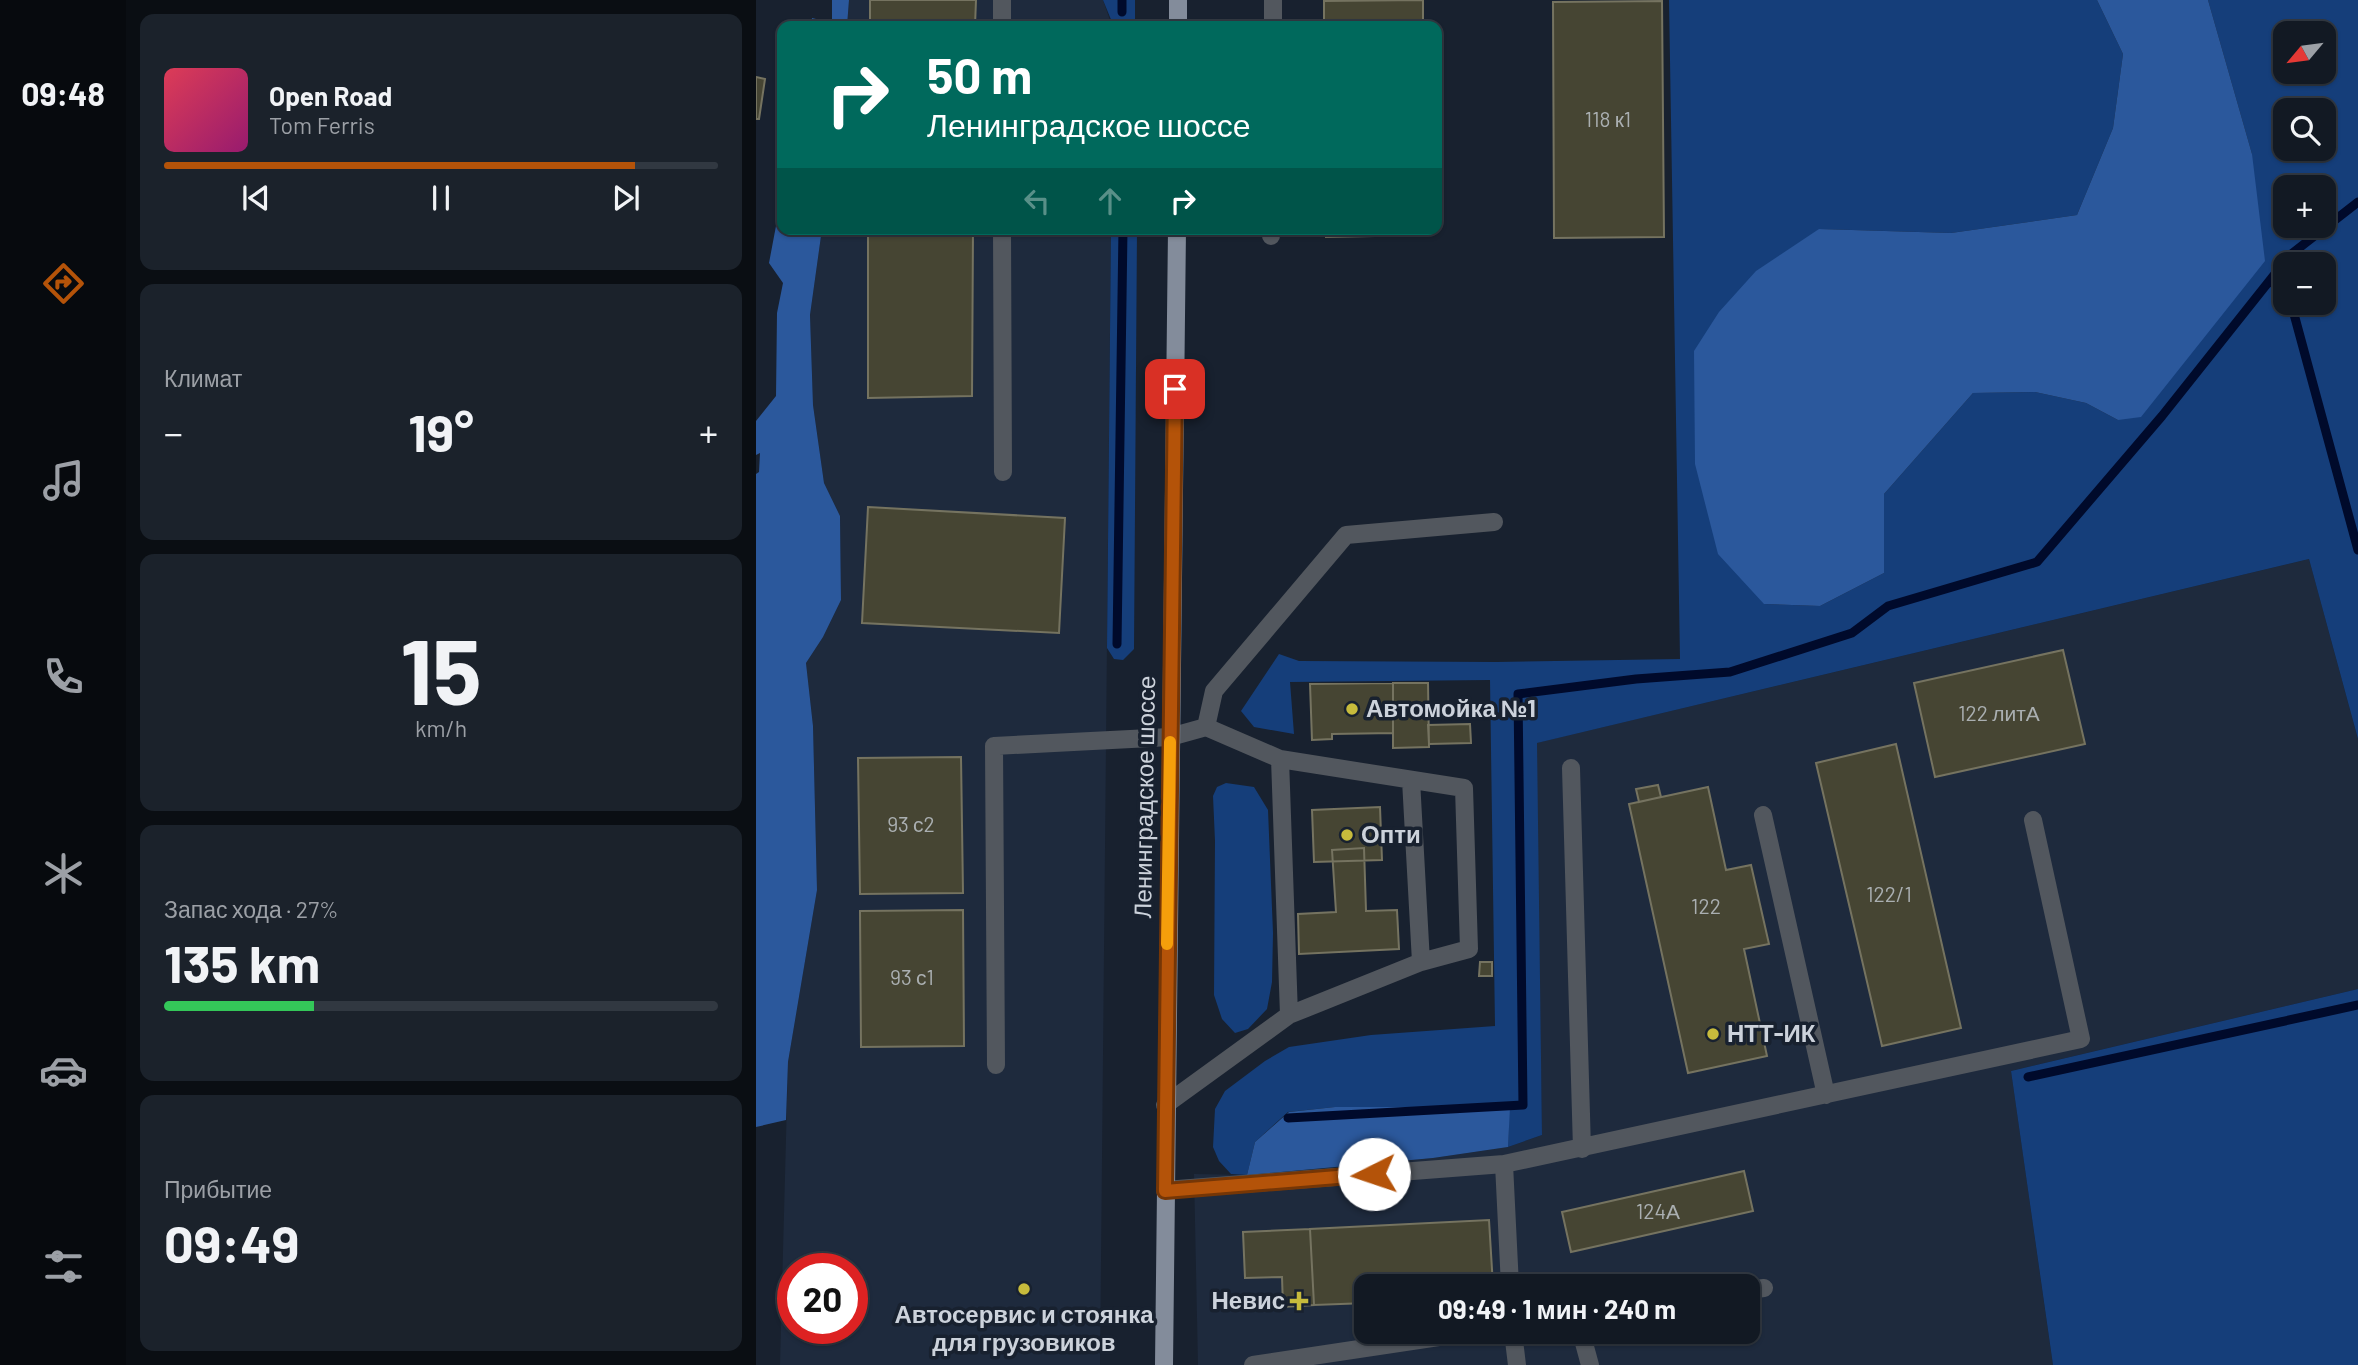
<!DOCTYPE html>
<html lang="ru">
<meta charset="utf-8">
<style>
body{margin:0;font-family:Barlow,sans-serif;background:#1b222b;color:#f1f3f6;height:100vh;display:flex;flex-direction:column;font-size:26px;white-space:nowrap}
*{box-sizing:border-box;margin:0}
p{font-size:23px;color:#9ca0a6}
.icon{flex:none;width:38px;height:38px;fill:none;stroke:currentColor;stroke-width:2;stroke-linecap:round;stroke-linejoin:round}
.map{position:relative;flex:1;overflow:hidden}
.details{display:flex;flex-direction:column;gap:14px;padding:14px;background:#0a0e13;width:630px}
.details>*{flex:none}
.hud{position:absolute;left:21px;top:21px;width:665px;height:214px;border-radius:14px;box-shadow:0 2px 5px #0004,0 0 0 2px #313841;background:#00695c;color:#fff;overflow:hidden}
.needle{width:46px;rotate:241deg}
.controls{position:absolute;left:1517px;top:21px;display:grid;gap:14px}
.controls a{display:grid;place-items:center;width:63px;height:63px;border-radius:14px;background:#121923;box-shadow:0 2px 5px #0004,0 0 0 2px #313841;font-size:35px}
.speed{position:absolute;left:21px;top:1253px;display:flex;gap:14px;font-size:35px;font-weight:700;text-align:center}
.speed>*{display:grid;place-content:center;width:91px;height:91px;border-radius:50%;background:#121923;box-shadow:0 2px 5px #0004,0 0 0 2px #313841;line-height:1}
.speed .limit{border:10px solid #d22;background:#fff;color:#111}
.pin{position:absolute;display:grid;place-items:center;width:60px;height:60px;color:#fff;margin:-30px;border-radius:14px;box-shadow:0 4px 10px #0006}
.me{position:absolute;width:77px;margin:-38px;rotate:266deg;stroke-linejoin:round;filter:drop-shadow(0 0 5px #0008)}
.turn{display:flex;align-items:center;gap:24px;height:147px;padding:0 35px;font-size:32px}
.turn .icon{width:91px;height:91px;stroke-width:2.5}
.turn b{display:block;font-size:49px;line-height:60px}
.lanes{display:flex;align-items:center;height:66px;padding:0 35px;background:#0003;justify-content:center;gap:35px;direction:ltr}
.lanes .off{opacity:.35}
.big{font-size:52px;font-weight:700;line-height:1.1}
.details .card{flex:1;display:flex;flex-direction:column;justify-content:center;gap:10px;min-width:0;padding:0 24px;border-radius:14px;background:#1b222b}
.details .dial{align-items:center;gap:0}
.dial b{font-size:91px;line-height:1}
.song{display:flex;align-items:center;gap:21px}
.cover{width:84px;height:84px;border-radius:10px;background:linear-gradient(135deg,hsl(350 70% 55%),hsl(320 70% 35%))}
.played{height:7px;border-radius:4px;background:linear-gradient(90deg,#b45309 85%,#313841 85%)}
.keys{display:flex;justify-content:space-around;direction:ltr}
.heat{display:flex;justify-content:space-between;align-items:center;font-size:38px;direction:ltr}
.charge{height:10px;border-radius:5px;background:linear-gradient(90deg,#34c759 27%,#313841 0)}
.trip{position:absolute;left:598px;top:1274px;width:406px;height:70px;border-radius:14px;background:#121923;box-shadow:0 2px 5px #0004,0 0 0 2px #313841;font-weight:700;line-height:70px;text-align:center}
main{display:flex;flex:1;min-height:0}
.menu{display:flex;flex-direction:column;width:126px;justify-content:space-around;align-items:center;background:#070a0e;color:#9ca0a6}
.menu .icon{width:49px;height:49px}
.menu .active{color:#b45309}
.menu b{font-size:32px;color:#f1f3f6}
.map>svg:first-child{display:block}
.built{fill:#1e2a3d;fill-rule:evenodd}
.green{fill:#153e7a;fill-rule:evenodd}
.forest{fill:#2b589c}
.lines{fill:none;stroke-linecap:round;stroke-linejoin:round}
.stream{stroke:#000a2b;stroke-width:9}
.building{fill:#464533;stroke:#757360;stroke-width:2}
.minor{stroke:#52575e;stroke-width:18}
.major{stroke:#838c9b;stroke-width:18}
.route-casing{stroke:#753606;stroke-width:18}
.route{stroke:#b45309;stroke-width:12}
.slow{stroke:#f59e0b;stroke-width:12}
.poi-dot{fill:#c7bb3c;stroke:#18212f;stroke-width:2.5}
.labels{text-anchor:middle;stroke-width:7;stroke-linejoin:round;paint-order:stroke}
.number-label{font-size:21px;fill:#aaafb1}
.poi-label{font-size:24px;font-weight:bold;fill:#ccd2db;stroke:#18212f;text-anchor:start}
.street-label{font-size:24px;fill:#ccd2db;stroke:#18212f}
</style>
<main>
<nav class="menu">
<b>09:48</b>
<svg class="icon active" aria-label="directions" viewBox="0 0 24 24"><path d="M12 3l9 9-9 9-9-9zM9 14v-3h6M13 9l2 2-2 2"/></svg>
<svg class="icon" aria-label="music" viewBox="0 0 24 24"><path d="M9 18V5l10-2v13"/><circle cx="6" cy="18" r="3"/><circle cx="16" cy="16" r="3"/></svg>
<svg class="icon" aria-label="phone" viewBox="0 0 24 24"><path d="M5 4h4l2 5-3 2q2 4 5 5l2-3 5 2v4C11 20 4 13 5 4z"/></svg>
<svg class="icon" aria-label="climate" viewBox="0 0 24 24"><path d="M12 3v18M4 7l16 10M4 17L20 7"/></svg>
<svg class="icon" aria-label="car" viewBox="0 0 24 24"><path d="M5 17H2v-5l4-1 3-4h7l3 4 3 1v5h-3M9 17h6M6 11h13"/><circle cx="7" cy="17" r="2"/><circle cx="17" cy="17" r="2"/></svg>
<svg class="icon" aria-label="filters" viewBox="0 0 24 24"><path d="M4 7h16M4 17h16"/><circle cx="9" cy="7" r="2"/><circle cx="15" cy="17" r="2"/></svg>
</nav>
<section class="details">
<div class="card">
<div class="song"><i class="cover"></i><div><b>Open Road</b><p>Tom Ferris</p></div></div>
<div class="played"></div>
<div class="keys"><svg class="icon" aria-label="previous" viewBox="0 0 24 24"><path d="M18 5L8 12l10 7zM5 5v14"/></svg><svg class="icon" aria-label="pause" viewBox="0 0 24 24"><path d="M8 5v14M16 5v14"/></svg><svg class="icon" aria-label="next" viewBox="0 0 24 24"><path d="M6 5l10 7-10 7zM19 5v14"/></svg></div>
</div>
<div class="card"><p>Климат</p>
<div class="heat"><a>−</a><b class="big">19°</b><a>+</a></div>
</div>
<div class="card dial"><b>15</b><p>km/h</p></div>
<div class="card"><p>Запас хода · 27%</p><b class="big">135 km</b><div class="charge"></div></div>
<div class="card"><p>Прибытие</p><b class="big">09:49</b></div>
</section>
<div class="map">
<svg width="1602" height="1365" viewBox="0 0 1602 1365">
<rect width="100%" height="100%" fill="#18212f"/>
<!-- built -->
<path class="built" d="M93 0H347L356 26H91Z
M66 229H355L344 1365H24L32 1062 61 890 57 726 50 663 67 637 85 600 84 516 68 483 57 405 54 315ZM37 1269H96V1328H37Z
M1553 559 1602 739V989L1255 1071 1297 1365H442L438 1174 491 1175 677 1158 752 1147 786 1135 780 743ZM611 1286H992V1332H611Z"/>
<!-- green -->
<path class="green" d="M347 0H379V24L377 26H364L356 22Z
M913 0H1341L1367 54 1357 128 1321 215 1195 233 1063 229 1008 604 1064 606 1128 573V494L1217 393 1279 392 1330 403 1362 420 1496 154 1452 0H1602V739L1553 559 781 743 786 1135 752 1147 753 1107H579L532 1112 499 1142 491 1175 475 1174 463 1161 457 1147 459 1109 469 1091 509 1061 533 1047 615 1035 739 1026 734 680 534 682 538 734 498 727 485 711 523 654 543 661 740 662 924 659ZM1530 33H1568V72H1530ZM1530 110H1568V149H1530ZM1530 187H1568V226H1530ZM1530 264H1568V303H1530Z
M355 229H381L378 649 367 660 358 659 351 648Z
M470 783 498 787 512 810 517 933 516 982 511 1009 492 1029 479 1033 466 1019 458 995 459 841 457 796 461 787Z
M1602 989V1365H1297L1255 1071Z"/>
<!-- forest -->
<path class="forest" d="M76 0H93L91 26H55L56 18 76 23Z
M1341 0H1452L1496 154 1509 261 1385 417 1362 420 1330 403 1279 392 1217 393 1128 494V573L1064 606 1008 604 962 554 939 464 938 351 963 312 1000 271 1063 229 1195 233 1321 215 1357 128 1367 54Z
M26 194V229H66L54 315 57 405 68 483 84 516 85 600 67 637 50 663 57 726 61 890 32 1062 30 1120 0 1127V474L3 472 4 453 0 455V421L20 396 21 313 27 283 13 263Z
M579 1107H754L752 1147 677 1158 491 1175 499 1142 533 1112Z"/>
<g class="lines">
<!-- stream -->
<path class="stream" d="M366 12V0
M1514 280 1530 297
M1535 303 1602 550
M361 644 367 229
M1272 1077 1602 1005
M532 1118 767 1105 762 694 880 679 974 672 1096 633 1132 606 1281 562 1406 416 1534 255 1602 202"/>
</g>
<!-- building -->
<path class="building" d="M114 0H220L219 26H114Z
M667 0V26H568V1Z
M906 1 908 237 798 238 797 2Z
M0 77 9 79 3 119H0Z
M112 229H217L216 396 112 398Z
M570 229H668V235L570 237Z
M112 507 309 518 303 633 106 623Z
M1307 650 1329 744 1179 777 1158 683Z
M637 683H672L673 747 637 748Z
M637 683V733L576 734V739L556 740 554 684Z
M714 724 715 743 673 744 672 725Z
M1140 744 1205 1028 1126 1046 1060 763Z
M205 757 207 893 104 894 102 758Z
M902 785 905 797 883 802 880 789Z
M952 787 970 870 995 865 1013 944 988 949 1011 1056 932 1073 873 804Z
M624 807 626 860 558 862 556 810Z
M608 848 610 911 641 910 643 949 543 954 542 914 580 912 576 850Z
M207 910 208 1046 105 1047 104 911Z
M724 962H736V976H723Z
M988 1171 997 1211 815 1252 806 1212Z
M733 1220 737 1286H611V1303L558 1305 554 1229Z
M554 1229 558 1305 527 1307 526 1277 489 1278 487 1232Z"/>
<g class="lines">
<!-- minor -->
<path class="minor" d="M246 26V0
M517 26V0
M246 229 247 472
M515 236V229
M450 727 458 691 590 535 738 522
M524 759 533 1015
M815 768 826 1149
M655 780 665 962
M1007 815 1070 1095
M240 1065 238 746 414 737 450 727 524 759 708 788 713 949 665 962 533 1015 409 1105
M748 1164 754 1286
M409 1190 748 1164 1325 1039 1277 820
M992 1290 1008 1288
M757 1332 761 1365
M825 1332 834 1365
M497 1365 716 1332"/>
<!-- major -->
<path class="major" d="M422 0V26
M408 1365 421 229"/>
</g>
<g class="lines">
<defs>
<path id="route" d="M419 389 409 1191 618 1174"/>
</defs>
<!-- route casing -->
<use href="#route" class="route-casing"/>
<!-- route -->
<use href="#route" class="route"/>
<!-- slow -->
<path class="slow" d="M411 944 414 742"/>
</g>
<!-- markers -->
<g class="poi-dot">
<circle cx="596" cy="709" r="7"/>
<circle cx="591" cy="835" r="7"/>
<circle cx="957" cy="1034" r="7"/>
<circle cx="268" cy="1289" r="7"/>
<path d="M539.5 1290.5h7v7h7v7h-7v7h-7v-7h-7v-7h7z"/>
</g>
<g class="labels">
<!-- number labels -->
<g class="number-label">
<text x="852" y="127">118 к1</text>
<text x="1243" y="721">122 литА</text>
<text x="155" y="832">93 с2</text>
<text x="1133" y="902">122/1</text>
<text x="950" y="914">122</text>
<text x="156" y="985">93 с1</text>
<text x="902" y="1219">124А</text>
</g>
<!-- poi labels -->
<g class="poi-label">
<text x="610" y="717">Автомойка №1</text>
<text x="605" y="843">Опти</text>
<text x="971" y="1042">НТТ-ИК</text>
<text x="529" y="1309" text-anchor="end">Невис</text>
<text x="268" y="1323" text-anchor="middle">Автосервис и стоянка<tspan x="268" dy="28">для грузовиков</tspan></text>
</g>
<!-- street labels -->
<g class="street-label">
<text transform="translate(389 797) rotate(-89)" y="8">Ленинградское шоссе</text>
</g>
</g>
</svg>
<div class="controls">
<a><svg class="needle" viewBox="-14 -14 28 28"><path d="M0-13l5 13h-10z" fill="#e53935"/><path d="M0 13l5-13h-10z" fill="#9ca0a6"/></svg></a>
<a><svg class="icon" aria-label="search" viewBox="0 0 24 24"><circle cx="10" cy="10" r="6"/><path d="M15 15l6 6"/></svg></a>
<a>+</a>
<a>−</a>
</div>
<div class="speed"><div class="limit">20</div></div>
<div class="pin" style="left:419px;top:389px;background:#d93025"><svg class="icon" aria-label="arrive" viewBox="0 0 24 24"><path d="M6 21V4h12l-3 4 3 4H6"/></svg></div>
<svg class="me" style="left:618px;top:1174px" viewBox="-20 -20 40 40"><circle r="19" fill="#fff"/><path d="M0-13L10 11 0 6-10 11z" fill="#b45309"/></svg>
<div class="trip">09:49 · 1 мин · 240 m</div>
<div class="hud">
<div class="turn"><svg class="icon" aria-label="right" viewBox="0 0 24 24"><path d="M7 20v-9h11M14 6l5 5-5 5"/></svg><div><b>50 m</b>Ленинградское шоссе</div></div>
<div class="lanes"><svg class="icon off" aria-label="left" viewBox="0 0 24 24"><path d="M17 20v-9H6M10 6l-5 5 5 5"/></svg><svg class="icon off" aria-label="ahead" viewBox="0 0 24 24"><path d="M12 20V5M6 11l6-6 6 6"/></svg><svg class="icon" aria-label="right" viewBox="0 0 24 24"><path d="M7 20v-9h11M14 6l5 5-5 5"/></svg></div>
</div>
</div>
</main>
